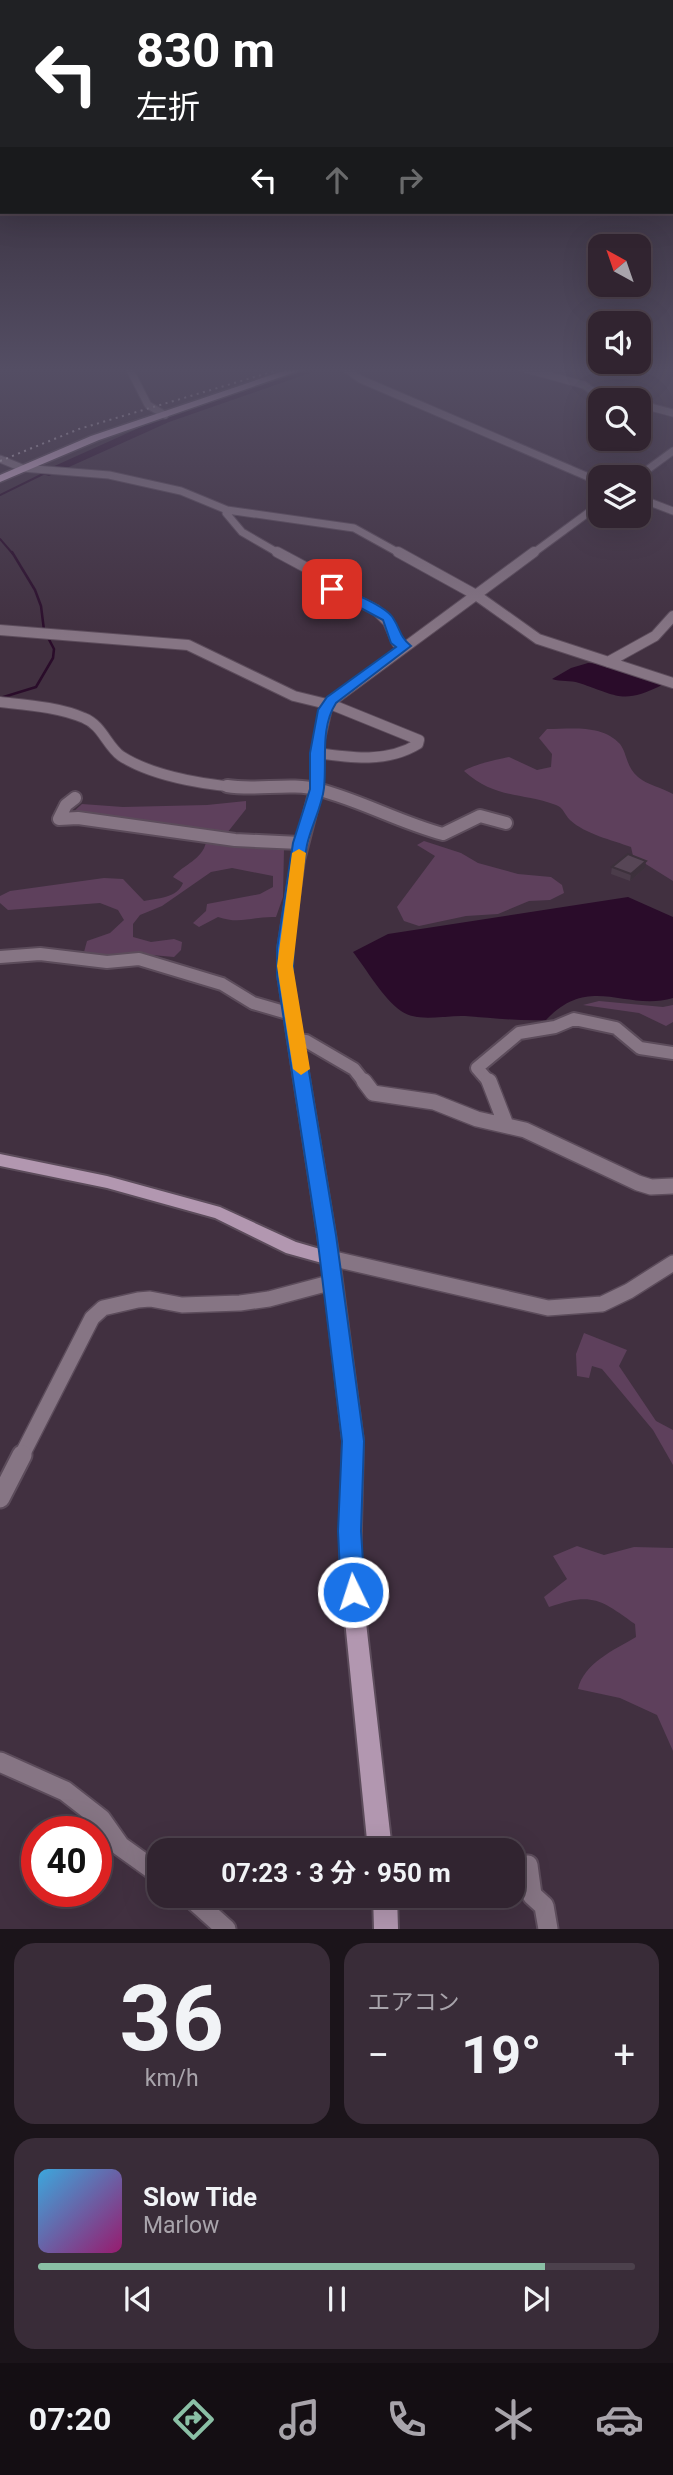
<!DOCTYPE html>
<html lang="ja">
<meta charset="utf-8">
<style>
body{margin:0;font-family:Roboto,"Noto Sans JP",sans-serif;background:#392c38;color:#f1f3f6;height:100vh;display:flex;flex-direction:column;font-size:26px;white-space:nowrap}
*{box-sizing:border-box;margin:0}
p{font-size:23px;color:#a8a4ab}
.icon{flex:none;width:38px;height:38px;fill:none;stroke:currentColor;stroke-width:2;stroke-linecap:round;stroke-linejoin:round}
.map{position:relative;height:1929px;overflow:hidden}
.drawer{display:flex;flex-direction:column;gap:14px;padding:14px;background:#1b141a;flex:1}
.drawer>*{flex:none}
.banner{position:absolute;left:0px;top:0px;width:674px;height:214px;box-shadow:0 7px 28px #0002,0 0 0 2px #4c414c;background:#202124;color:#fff;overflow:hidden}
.needle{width:46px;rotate:320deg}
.controls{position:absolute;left:588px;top:234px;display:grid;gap:14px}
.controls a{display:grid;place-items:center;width:63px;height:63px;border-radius:14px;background:#312430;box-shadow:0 7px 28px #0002,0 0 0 2px #4c414c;font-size:35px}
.speed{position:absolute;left:21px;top:1816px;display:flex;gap:14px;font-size:35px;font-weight:700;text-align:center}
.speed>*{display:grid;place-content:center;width:91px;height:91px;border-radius:50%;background:#312430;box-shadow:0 7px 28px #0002,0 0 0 2px #4c414c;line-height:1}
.speed .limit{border:10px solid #d22;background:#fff;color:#111}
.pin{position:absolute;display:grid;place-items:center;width:60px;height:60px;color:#fff;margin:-30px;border-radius:14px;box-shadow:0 4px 10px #0006}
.me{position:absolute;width:77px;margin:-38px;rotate:356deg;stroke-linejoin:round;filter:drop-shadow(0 0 5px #0008)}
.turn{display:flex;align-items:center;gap:24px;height:147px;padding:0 21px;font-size:32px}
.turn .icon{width:91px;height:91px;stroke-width:2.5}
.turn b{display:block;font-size:49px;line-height:60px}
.lanes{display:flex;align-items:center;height:66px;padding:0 21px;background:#0003;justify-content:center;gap:35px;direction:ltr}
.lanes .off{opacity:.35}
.big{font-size:52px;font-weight:700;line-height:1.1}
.drawer .widget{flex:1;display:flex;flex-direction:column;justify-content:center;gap:10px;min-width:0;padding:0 24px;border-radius:21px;background:#392c38}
.drawer .dial{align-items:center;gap:0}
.dial b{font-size:91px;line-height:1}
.song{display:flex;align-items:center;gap:21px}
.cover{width:84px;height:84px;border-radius:10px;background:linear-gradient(135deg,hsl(200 70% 55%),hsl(320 70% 35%))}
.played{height:7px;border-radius:4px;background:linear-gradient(90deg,#8abfa5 85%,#4c414c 85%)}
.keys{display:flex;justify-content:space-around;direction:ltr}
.heat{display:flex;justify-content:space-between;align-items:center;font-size:38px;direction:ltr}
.drawer .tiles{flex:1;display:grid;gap:14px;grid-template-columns:1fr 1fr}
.widget:last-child{grid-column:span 2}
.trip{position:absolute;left:147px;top:1838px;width:378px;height:70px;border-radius:21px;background:#312430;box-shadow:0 7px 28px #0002,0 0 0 2px #4c414c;font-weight:700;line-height:70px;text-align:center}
.tabs{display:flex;height:112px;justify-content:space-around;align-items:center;background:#140e13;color:#a8a4ab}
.tabs .icon{width:49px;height:49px}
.tabs .selected{color:#8abfa5}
.tabs b{font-size:32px;color:#f1f3f6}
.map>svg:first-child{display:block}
.green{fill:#5e405c}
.water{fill:#2a0c2a}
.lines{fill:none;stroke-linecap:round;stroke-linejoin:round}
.stream-far1{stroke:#2a0c2a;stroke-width:2}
.stream{stroke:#2a0c2a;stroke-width:2.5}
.river{fill:#2a0c2a;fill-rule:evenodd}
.street-far4-casing{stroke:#5c4c5b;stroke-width:9}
.street-far3-casing{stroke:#5c4c5b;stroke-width:12}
.street-far2-casing{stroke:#5c4c5b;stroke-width:16}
.street-far1-casing{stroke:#5c4c5b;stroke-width:18}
.street-casing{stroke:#5c4c5b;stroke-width:23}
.secondary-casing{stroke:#5c4c5b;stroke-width:4}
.primary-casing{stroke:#5c4c5b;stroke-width:3}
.street-far4{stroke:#867584;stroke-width:7}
.street-far3{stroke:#867584;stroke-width:10}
.street-far2{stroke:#867584;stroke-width:12}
.street-far1{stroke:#867584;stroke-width:15}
.street{stroke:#867584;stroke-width:19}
.secondary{fill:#b297b0;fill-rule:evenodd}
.primary{fill:#d4b2d2;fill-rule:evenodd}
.rail{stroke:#c3b7c2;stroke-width:2;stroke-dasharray:2 4.5;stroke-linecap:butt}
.wall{fill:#4b3c4a}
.shaded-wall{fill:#3d313c}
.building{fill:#574656;stroke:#3d313c;stroke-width:2}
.route{fill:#1a73e8;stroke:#114b97;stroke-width:2}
.slow{fill:#f59e0b}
</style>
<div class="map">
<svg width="673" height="1929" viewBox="0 0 673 1929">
<rect width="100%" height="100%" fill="#413040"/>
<!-- green -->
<path class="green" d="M547 729C571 729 602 724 620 744 627 753 626 767 638 777 647 785 663 788 673 794V881L633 856 631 847C612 840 585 834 570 820 564 814 564 808 556 805 520 792 495 799 464 771 472 765 498 759 509 757L537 770 551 767 552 754 539 738Z
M246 801V809L227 833 72 813 82 804 123 807 207 805Z
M424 841 461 853 478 863 518 874 551 877 562 885 564 893 550 900 529 901 498 914 466 916 419 926 404 921 397 907 435 856 417 845Z
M206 842 275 845 284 849 283 897 276 917C253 916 241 925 218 917L199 927 193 923 206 911 207 904 260 894 273 887V876L232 868 211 872 162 906 140 915 133 924V937L151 942 174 939 182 942 181 950 174 957 129 953 94 955 84 952 87 941 110 933 124 920 118 910 100 903 8 910 0 903V896L10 891 104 878 123 879 144 901C159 898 177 898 183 883L173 877C183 865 203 859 206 842Z
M599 1001 663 1007 673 1005V1022L666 1026 639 1013 583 1005Z
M584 1333 627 1350 619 1366 656 1421 673 1430V1465L653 1430 602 1369 592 1366 589 1378 577 1376 576 1354Z
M577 1546 604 1555 634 1547 673 1548V1751L657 1715 620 1698 578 1689C584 1663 614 1650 636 1637L635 1624C600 1599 592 1592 549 1607L544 1597 567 1579 553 1556Z"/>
<!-- water -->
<path class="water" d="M588 663 605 664 664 684C622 705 619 696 579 683 570 680 561 682 552 679L571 668Z
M628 897 673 917V998C626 1012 590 973 546 1020 518 1021 492 1018 465 1016 445 1015 418 1023 401 1011 382 997 367 970 353 952L388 934Z"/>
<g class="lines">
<!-- stream-far1 -->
<path class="stream-far1" d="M0 495 45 473
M0 539 13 554"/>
<!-- stream -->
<path class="stream" d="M0 698 36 687 53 658 54 649 44 630 41 606 35 590 12 552"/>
<!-- river -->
<path class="river" d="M307 368H324L169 422 49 476 39 473 161 418Z"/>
<defs>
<path id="street-far4" d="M129 368 148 405 165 415
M345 368 360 379 600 482
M522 368 584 385 598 395 624 401
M639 404 673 413
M0 459 22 468 109 475 181 491 227 510 354 528 401 554
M636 478 673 451
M639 498 673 511
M227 510 226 513 242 532 280 554
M532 554 600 504"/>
<path id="street-far3" d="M277 552 305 567 335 590 376 610 388 622 397 643 405 646
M398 552 476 595 538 639 673 683
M0 630 188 645 294 696 335 706 419 740 418 744C387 763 352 758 317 753
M608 662 655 636 673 616
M0 702C27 705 59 707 84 718 102 725 107 746 121 756 155 778 216 787 256 788
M317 788V753L328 704 534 552"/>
<path id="street-far2" d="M227 786C257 791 291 782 320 790 362 801 401 823 443 834L480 816 506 823
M75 798 66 805 59 819 78 818 235 840 300 843
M298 860 317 786
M0 957 40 954 107 962 139 959 222 984 253 1003 291 1014
M297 1040 306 1041 354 1069 365 1083
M490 1083 477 1068 519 1033 555 1027 574 1019 616 1028 640 1048 673 1053"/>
<path id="street-far1" d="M364 1081 373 1093 434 1102 477 1119 525 1130 638 1183 651 1187 673 1186
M489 1081 506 1125
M330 1258 548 1308 602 1304 629 1291 673 1263
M21 1457 92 1318 103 1308 138 1300 150 1299 182 1305 240 1303 269 1299 333 1282"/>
<path id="street" d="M0 1498 22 1455
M0 1762 65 1791 101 1819 120 1846 159 1874
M528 1865 532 1895 544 1906 548 1929
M188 1895 226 1929"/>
<path id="secondary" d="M298 856 304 860 292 949V975L339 1258 363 1441 360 1570 392 1850H368L340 1570 343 1441 322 1263 286 1253 215 1218 107 1188 0 1166V1154L107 1176 220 1207 296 1242 320 1249 278 975V949L292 860Z
M373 1895H397L398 1929H374Z"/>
<path id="primary" d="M292 368H307L99 440 0 482V475L91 436Z"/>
</defs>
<!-- street-far4 casing -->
<use href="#street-far4" class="street-far4-casing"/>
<!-- street-far3 casing -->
<use href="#street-far3" class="street-far3-casing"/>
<!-- street-far2 casing -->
<use href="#street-far2" class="street-far2-casing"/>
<!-- street-far1 casing -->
<use href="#street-far1" class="street-far1-casing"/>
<!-- street casing -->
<use href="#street" class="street-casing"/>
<!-- secondary casing -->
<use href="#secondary" class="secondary-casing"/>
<!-- primary casing -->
<use href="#primary" class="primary-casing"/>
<!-- street-far4 -->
<use href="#street-far4" class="street-far4"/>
<!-- street-far3 -->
<use href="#street-far3" class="street-far3"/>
<!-- street-far2 -->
<use href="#street-far2" class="street-far2"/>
<!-- street-far1 -->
<use href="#street-far1" class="street-far1"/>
<!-- street -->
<use href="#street" class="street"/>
<!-- secondary -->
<use href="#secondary" class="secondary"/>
<!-- primary -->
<use href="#primary" class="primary"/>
<!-- rail -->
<path class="rail" d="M0 461 79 429 285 368"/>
</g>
<!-- wall -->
<path class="wall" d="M612 867 645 868 630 881 611 874Z"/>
<!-- shaded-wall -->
<path class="shaded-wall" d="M646 861 645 868 630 881 631 874Z"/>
<!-- building -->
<path class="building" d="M628 854 646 861 631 874 612 867Z"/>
<!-- sky -->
<linearGradient id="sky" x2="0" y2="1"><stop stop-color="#241a23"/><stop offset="0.58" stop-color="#544e64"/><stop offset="1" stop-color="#544e64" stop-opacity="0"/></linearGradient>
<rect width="673" height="638" fill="url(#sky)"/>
<!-- route -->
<path class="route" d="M332 585C347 590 386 606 393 618 401 630 399 636 411 646L336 703C320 728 327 760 324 788 322 807 311 826 307 845 299 888 293 932 293 975L336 1235 364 1441 361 1531 365 1592 361 1600 353 1604 344 1600 341 1592 338 1531 342 1441 317 1235 277 975V949L293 843 310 789V753L318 710 327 697 396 647 391 643 383 620 329 591V586Z"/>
<!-- slow -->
<path class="slow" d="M299 849 306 853 293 966 310 1069 301 1075 293 1069 277 966 292 853Z"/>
</svg>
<div class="controls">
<a><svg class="needle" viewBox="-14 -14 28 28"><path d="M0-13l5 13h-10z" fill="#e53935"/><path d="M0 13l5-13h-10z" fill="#a8a4ab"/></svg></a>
<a><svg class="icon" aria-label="sound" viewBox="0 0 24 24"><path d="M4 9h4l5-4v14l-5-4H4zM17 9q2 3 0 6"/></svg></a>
<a><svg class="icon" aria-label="search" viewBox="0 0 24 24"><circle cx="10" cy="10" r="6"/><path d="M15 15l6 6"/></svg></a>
<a><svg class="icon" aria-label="layers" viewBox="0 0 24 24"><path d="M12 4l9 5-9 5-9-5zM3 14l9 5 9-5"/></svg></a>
</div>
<div class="speed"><div class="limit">40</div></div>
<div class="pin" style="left:332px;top:589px;background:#d93025"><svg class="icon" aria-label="arrive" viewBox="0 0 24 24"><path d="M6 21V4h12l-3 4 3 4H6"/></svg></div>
<svg class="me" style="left:353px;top:1592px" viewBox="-20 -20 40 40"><circle r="17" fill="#1a73e8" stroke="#fff" stroke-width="3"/><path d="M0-11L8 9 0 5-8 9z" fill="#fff"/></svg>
<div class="trip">07:23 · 3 分 · 950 m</div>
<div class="banner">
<div class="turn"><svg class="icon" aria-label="left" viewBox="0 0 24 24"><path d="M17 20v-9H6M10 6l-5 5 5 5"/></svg><div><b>830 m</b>左折</div></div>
<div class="lanes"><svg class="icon" aria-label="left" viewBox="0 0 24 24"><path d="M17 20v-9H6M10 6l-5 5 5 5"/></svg><svg class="icon off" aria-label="ahead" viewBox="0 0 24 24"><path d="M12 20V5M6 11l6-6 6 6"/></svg><svg class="icon off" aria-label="right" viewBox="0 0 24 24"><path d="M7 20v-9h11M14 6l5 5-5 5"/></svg></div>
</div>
</div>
<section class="drawer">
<div class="tiles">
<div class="widget dial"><b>36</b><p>km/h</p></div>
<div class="widget"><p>エアコン</p>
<div class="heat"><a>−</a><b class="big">19°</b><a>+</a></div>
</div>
<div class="widget">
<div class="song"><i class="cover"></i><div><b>Slow Tide</b><p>Marlow</p></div></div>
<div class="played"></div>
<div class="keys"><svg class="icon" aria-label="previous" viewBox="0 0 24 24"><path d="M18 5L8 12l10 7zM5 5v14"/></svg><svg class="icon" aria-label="pause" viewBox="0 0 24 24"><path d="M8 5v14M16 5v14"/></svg><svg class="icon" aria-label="next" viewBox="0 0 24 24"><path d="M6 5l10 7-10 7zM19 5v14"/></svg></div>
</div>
</div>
</section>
<nav class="tabs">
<b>07:20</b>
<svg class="icon selected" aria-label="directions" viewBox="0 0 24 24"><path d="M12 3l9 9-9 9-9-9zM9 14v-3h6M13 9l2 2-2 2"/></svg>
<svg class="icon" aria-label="music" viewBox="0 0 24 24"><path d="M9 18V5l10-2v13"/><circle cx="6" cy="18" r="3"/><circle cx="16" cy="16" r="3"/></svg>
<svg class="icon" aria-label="phone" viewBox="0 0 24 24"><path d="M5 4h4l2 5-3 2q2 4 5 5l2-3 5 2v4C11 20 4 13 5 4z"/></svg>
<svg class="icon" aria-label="climate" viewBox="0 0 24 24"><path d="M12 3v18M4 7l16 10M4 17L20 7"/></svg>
<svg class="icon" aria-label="car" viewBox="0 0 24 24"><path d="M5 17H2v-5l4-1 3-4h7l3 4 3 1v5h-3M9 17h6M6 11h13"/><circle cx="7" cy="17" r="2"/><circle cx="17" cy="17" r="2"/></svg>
</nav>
